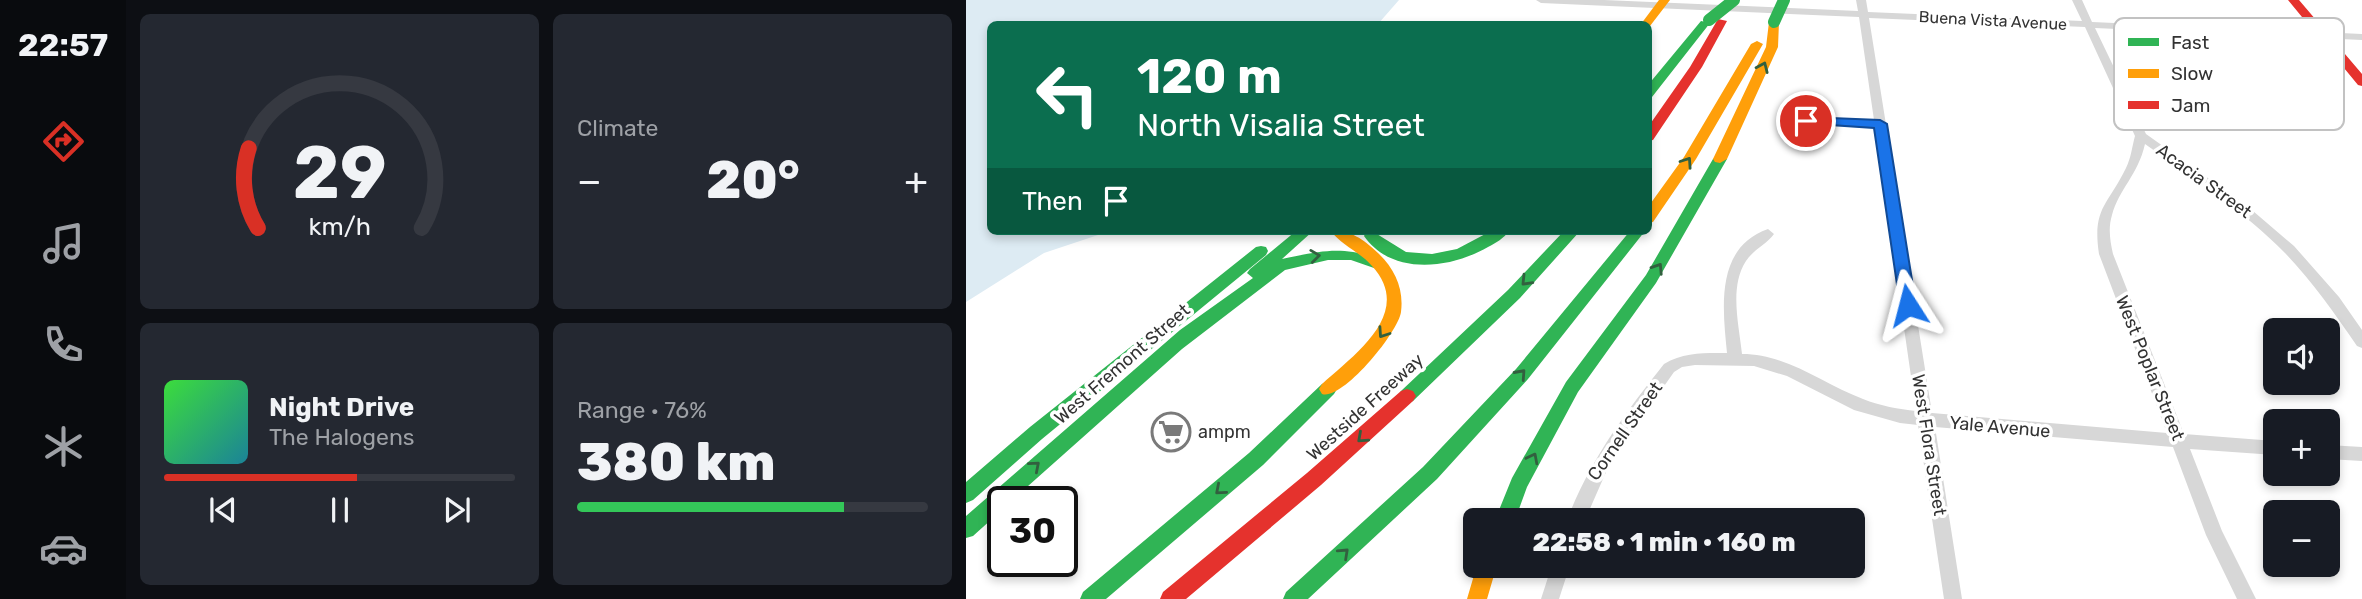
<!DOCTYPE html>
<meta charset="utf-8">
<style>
body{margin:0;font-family:Rubik,sans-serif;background:#242831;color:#f1f3f6;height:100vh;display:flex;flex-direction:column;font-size:26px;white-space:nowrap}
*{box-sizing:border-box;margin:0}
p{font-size:23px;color:#9ea1a6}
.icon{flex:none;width:38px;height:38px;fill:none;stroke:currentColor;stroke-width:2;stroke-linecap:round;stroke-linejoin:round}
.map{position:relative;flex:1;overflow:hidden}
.panel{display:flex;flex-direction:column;gap:14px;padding:14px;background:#0d0f14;width:840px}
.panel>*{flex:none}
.top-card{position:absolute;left:21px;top:21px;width:665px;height:214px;border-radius:10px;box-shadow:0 4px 10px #0003;background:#0b6e4f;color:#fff;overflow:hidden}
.tools{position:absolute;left:1297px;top:318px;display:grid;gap:14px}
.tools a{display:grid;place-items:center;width:77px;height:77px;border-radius:10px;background:#171b24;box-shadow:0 4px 10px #0003;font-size:35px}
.speed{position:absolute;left:21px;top:486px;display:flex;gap:14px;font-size:35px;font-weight:700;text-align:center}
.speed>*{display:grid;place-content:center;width:91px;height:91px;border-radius:50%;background:#171b24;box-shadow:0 4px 10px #0003;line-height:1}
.speed .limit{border:4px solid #111;border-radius:10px;background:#fff;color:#111}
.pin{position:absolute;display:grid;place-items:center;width:60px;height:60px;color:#fff;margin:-30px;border:4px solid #fff;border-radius:50%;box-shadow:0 2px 7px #0007}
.me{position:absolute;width:77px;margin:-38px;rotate:351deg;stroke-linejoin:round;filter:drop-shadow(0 0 5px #0008)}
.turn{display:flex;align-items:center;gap:24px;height:147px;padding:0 35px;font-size:32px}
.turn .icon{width:91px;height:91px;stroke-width:2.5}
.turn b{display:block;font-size:49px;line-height:60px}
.then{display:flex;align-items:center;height:66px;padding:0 35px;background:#0003;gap:14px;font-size:26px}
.big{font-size:52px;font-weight:800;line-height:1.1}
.panel .tile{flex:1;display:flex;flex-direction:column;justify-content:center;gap:10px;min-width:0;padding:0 24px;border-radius:10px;background:#242831}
.panel .dial{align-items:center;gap:0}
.dial svg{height:182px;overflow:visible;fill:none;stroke:#363941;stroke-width:7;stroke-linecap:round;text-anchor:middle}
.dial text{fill:#f1f3f6;stroke:none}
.song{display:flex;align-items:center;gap:21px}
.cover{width:84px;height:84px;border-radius:10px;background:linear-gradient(135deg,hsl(120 70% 55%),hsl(190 70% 35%))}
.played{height:7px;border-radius:4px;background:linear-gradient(90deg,#d93025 55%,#363941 55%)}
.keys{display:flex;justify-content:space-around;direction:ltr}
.heat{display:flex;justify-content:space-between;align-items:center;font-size:38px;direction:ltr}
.charge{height:10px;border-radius:5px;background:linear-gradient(90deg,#34c759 76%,#363941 0)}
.panel .tiles{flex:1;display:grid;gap:14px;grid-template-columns:repeat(2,1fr)}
.trip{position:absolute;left:497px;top:508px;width:402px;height:70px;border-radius:10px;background:#171b24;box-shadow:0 4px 10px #0003;font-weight:800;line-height:70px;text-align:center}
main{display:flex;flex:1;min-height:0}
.tab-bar{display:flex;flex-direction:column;width:126px;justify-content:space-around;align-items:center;background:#090b0e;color:#9ea1a6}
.tab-bar .icon{width:49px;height:49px}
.tab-bar .current{color:#d93025}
.tab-bar b{font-size:32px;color:#f1f3f6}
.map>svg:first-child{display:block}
.water{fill:#ddebf3}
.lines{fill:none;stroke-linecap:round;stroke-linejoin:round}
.street{fill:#d7d7d7;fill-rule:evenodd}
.fast{fill:#30b455;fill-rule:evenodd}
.slow{fill:#ff9f0a;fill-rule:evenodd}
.jam{fill:#e5322d;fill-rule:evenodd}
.fast-bridge{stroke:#30b455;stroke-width:12}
.oneway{stroke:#32603f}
.route{fill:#1a73e8;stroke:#114b97;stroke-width:2}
.labels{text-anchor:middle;stroke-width:7;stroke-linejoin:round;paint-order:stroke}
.far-street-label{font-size:16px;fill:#333;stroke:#fff}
.street-label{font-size:18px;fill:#333;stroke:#fff}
.poi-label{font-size:18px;fill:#333;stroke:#fff;text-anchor:start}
.key{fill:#fff;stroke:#c2c2c2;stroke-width:2}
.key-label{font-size:19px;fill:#333}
</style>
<main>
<nav class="tab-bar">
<b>22:57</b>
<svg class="icon current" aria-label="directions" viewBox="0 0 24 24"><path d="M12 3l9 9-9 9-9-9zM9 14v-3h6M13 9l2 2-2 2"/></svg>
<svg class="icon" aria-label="music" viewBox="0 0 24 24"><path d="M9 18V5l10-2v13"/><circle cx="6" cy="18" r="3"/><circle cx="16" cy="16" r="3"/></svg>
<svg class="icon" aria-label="phone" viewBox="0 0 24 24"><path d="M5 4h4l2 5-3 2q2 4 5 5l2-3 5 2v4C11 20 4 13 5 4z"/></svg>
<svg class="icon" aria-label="climate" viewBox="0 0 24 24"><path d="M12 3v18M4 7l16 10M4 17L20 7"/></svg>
<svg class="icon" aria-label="car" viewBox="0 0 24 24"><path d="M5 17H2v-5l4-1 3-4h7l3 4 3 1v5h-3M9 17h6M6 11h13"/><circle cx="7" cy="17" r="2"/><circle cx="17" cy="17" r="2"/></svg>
</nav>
<section class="panel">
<div class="tiles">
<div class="tile dial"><svg viewBox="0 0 100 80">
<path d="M14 69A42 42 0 1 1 86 69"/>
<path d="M14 69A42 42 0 0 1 10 34" stroke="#d93025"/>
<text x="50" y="56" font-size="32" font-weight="700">29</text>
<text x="50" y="72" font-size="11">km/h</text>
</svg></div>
<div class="tile"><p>Climate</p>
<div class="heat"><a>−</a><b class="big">20°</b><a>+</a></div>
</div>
<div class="tile">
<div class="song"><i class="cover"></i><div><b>Night Drive</b><p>The Halogens</p></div></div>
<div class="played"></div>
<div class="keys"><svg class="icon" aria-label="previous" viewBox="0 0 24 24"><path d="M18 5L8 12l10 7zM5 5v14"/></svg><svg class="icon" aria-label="pause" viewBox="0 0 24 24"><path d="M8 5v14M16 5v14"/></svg><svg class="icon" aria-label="next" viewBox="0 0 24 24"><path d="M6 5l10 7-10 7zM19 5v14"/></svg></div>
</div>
<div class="tile"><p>Range · 76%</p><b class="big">380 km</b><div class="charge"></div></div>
</div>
</section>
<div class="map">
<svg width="1396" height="599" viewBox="0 0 1396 599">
<rect width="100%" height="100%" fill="#fff"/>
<!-- water -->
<path class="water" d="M0 0H433L412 24H24V231H144L78 253 0 302Z"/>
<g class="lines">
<!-- street -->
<path class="street" d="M570 0H638L892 11 890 0H900L902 12 1116 21 1106 0H1116L1126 22 1396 34V40L1129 28 1180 134 1280 205 1328 246 1373 297 1396 330V348L1391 346C1369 314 1346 281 1319 253 1278 211 1226 178 1179 144 1172 175 1153 189 1146 215 1142 228 1144 241 1147 254L1218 434 1309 441V455L1224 449 1256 531 1290 599H1271L1240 535 1207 447 969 427 996 599H978L952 425 934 423 888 410 821 376 788 366 729 365 716 367 708 372 644 463 619 520H601C624 460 659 413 698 364 718 352 738 353 761 353 757 310 748 248 802 229L808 234C801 244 788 249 780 261 763 287 773 325 776 354 821 354 857 384 897 399 914 406 933 409 950 411L909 127 840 124 834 121 840 118 908 120 893 17 575 3ZM903 18 1119 27 1169 136C1166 147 1165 158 1160 168 1142 205 1126 208 1133 254L1201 433 966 413Z
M1362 445 1396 447V461L1362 459Z
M586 565H604L593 599H575Z"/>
<!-- fast -->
<path class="fast" d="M735 21 744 23 686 97 682 98V85Z
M754 155 761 159 690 283 612 392 561 487 549 520H529L546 478 600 382 680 275 747 159Z
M330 231H347L316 259C356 251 373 246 413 258L416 262 408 268 385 260H362L319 270 216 349 44 502H37V509L7 536 0 538V516L214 330 287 278 281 273 284 269Z
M406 231 440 252 466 254 491 249 525 231H543C538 238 530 243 522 247 484 269 426 276 398 236L400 232Z
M598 231H614L554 298 447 401 441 403 435 401 432 396 435 391 542 290Z
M664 231H679L562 379 471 479 342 599H317L320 592 457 467 550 369Z
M295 246 300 247 302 251 300 255 76 439 7 500 0 503V482L64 427 290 247Z
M362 382 368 384 371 389 368 394 297 465 140 599H114L117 592 283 453 356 384Z"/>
<!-- slow -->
<path class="slow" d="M693 0H704L684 26 675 24Z
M808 19 813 22 812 47 761 159 754 163 749 162 747 159 800 47 803 22Z
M791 41 797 44 730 159 687 222 682 223V207L718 157 785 44Z
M365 231C386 231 396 238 412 253 429 269 438 289 435 312 432 333 376 401 356 394L353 389 356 384C388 355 449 313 406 266 394 252 375 245 365 231Z
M511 565H531L521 599H501Z"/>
<!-- jam -->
<path class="jam" d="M1322 0H1333L1396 74V86L1392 85Z
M752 19 761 21 736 67 687 140 682 141V127L724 67Z
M441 389 447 391 450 396 447 401 355 485 220 599H194L197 592 341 473 435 391Z"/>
<!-- fast-bridge -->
<path class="fast-bridge" d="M743 20 768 0
M808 22 818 0"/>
</g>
<!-- one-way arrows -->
<defs><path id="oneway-chevron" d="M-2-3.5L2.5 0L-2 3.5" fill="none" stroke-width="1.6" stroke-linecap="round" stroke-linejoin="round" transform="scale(1.75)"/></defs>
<g class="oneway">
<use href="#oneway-chevron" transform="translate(797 67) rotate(-66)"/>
<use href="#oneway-chevron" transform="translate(721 162) rotate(-56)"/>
<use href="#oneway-chevron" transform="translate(349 256) rotate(-7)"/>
<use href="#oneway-chevron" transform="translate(692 268) rotate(-57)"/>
<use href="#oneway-chevron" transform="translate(560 281) rotate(134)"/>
<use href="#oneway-chevron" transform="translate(417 333) rotate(124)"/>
<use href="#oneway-chevron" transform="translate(555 374) rotate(-48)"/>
<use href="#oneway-chevron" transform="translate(396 438) rotate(138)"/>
<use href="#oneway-chevron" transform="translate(567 458) rotate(-63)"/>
<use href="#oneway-chevron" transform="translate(69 466) rotate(-41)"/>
<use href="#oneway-chevron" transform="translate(254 490) rotate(139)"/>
<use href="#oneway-chevron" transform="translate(378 553) rotate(-43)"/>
</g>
<!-- route -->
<path class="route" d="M840 117 914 120 921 124 950 305 948 310H937L934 305 908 128 835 123V118Z"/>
<!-- icons -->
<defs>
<symbol id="supermarket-ring" viewBox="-11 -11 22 22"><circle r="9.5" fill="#fff" stroke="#7a7a7a" stroke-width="1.5"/><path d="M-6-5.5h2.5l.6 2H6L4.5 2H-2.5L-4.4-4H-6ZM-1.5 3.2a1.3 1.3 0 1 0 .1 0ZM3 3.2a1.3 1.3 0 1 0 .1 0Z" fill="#7a7a7a"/></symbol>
</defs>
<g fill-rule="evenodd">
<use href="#supermarket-ring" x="183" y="410" width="44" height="44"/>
</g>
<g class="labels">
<!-- far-street labels -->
<g class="far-street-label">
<text transform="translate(1027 20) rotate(3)" y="6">Buena Vista Avenue</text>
</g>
<!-- street labels -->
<g class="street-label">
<text transform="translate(1238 181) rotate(36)" y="6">Acacia Street</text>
<text transform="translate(156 364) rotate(-41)" y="6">West Fremont Street</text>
<text transform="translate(1184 368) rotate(68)" y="6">West Poplar Street</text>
<text transform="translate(399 407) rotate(-42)" y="6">Westside Freeway</text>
<text transform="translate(1034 427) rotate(5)" y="6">Yale Avenue</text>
<text transform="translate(659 431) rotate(-55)" y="6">Cornell Street</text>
<text transform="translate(963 445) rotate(81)" y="6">West Flora Street</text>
</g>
<!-- poi labels -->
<g class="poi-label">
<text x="232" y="438">ampm</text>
</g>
</g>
<!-- legend -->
<rect x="1148" y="18" width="230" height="112" rx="10" class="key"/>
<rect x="1162" y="38" width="31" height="8" fill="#30b455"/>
<rect x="1162" y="69" width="31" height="9" fill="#ff9f0a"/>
<rect x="1162" y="101" width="31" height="8" fill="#e5322d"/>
<g class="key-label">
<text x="1205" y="49">Fast</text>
<text x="1205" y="80">Slow</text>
<text x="1205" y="112">Jam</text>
</g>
</svg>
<div class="tools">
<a><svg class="icon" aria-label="sound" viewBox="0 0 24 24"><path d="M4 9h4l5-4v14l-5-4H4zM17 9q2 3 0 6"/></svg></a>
<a>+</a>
<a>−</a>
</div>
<div class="speed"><div class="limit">30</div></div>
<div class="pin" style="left:840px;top:121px;background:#d93025"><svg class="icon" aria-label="arrive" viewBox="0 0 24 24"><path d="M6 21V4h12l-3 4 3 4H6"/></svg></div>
<svg class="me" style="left:942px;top:305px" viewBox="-20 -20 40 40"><path d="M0-17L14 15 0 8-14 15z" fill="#1a73e8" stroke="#fff" stroke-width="4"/></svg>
<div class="trip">22:58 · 1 min · 160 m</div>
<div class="top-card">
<div class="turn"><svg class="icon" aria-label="left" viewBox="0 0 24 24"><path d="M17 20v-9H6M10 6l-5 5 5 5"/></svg><div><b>120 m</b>North Visalia Street</div></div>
<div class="then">Then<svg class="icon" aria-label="arrive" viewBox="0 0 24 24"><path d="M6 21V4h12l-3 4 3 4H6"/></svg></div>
</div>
</div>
</main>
